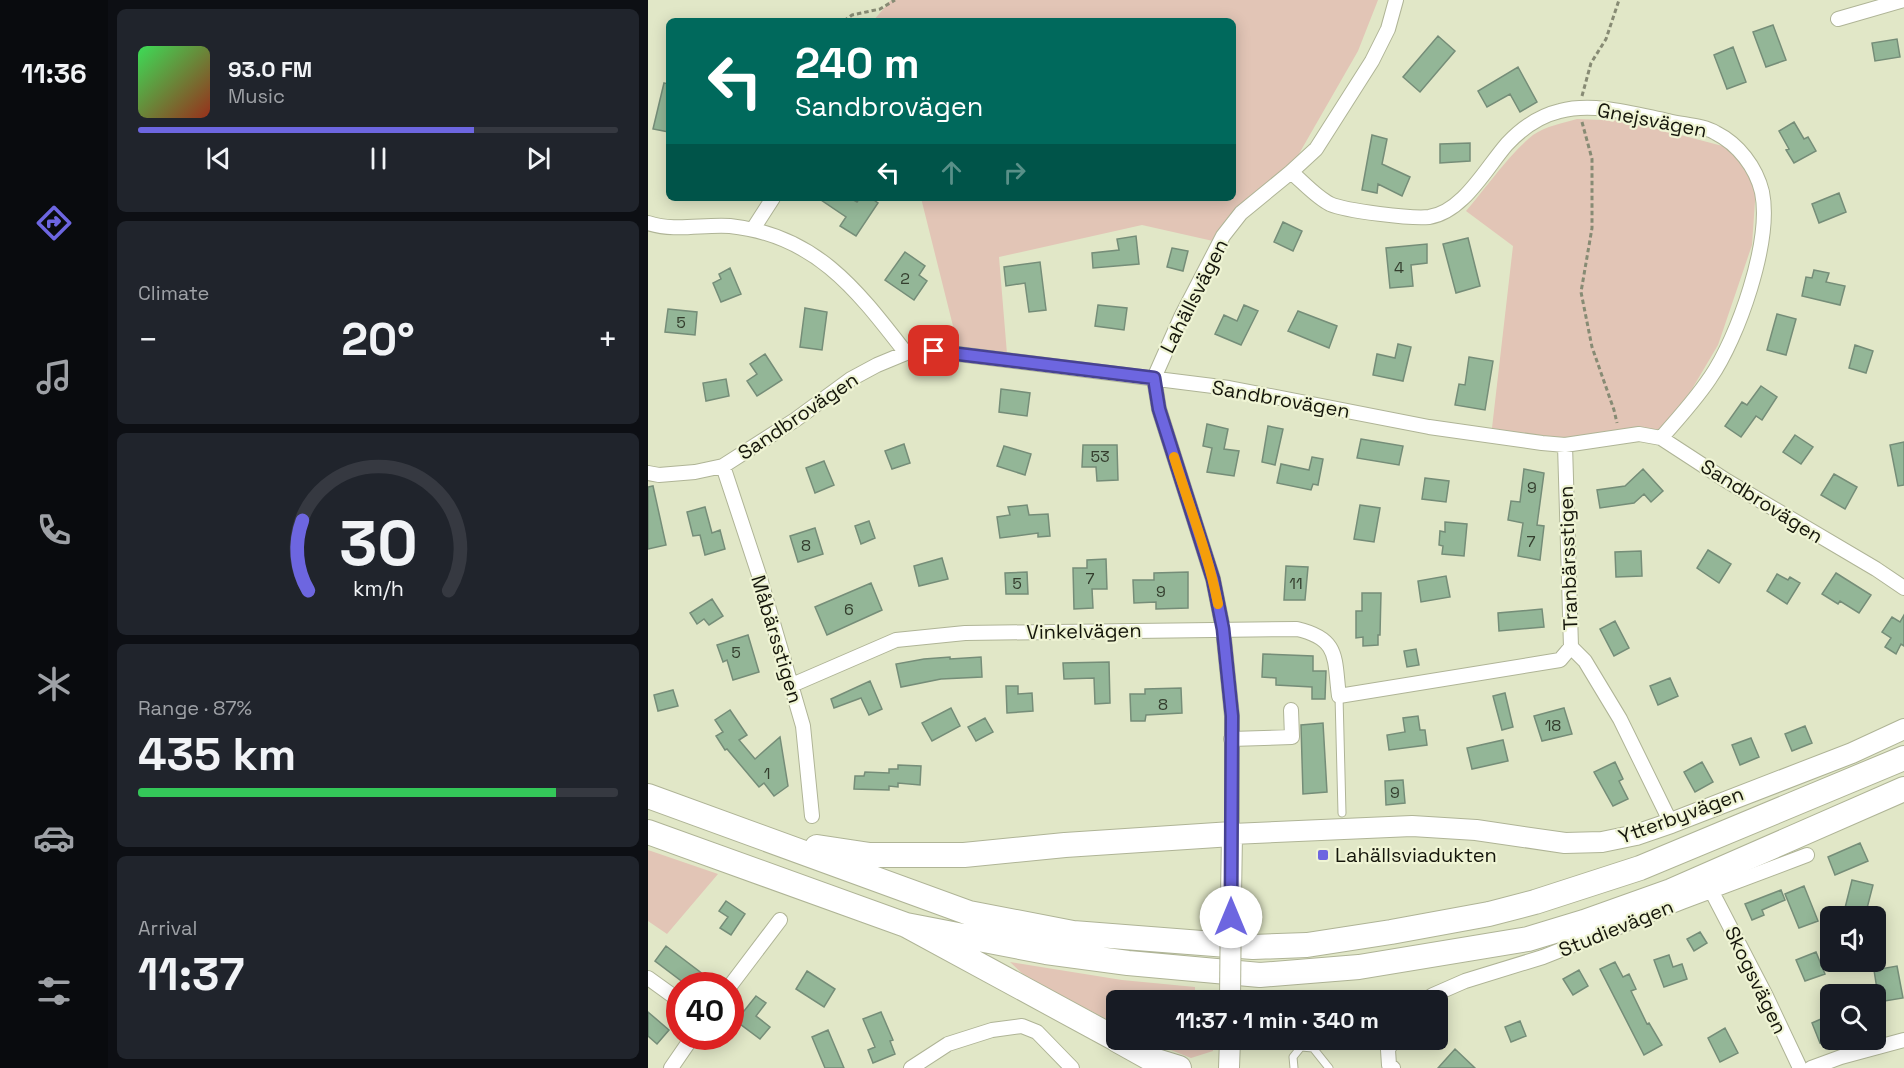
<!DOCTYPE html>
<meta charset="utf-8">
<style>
body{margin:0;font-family:"Space Grotesk",sans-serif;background:#20242c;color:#f1f3f6;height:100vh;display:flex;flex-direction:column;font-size:22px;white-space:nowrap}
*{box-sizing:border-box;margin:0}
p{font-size:20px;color:#9ea1a6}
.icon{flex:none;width:33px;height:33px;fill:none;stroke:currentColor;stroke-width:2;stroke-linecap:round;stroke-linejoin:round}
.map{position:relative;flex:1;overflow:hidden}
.drawer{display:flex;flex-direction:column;gap:9px;padding:9px;background:#0d0f14;width:540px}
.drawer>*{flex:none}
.guide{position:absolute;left:18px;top:18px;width:570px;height:183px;border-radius:9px;box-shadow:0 3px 15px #0003;background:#00695c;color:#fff;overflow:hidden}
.tools{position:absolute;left:1172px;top:906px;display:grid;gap:12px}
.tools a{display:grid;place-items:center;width:66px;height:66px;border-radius:9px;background:#171b24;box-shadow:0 3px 15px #0003;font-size:30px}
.speed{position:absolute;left:18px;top:972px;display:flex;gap:12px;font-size:30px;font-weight:700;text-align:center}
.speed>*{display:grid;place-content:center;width:78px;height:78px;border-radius:50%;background:#171b24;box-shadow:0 3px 15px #0003;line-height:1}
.speed .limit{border:9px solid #d22;background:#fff;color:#111}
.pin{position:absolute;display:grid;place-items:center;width:51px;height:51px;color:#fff;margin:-26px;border-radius:12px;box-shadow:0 3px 9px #0006}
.me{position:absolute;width:66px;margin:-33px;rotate:0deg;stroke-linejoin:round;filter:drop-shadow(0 0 4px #0008)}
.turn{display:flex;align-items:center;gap:21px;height:126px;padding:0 30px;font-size:27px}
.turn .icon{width:78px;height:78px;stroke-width:2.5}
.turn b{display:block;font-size:42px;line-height:51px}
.lanes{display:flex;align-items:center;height:57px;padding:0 30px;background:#0003;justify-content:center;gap:30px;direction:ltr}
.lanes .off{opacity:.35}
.big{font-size:45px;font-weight:600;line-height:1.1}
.drawer .widget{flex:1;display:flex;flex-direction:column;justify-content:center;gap:9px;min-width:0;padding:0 21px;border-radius:9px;background:#20242c}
.drawer .dial{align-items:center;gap:0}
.dial svg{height:156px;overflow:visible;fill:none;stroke:#363941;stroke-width:7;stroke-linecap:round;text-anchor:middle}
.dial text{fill:#f1f3f6;stroke:none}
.song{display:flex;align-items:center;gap:18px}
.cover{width:72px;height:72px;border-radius:9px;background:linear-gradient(135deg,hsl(130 70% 55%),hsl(10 70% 35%))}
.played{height:6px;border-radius:3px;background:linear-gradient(90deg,#6d66e0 70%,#363941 70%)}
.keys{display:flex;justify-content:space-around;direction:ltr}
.heat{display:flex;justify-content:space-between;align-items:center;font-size:33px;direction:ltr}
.charge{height:9px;border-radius:4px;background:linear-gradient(90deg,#34c759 87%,#363941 0)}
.trip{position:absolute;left:458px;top:990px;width:342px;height:60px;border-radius:9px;background:#171b24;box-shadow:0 3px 15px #0003;font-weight:600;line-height:60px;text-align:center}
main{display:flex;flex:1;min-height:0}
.tabs{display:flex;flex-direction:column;width:108px;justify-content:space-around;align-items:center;background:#090b0e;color:#9ea1a6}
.tabs .icon{width:42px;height:42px}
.tabs .selected{color:#6d66e0}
.tabs b{font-size:27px;color:#f1f3f6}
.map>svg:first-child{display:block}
.green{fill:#e2c5b6}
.building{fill:#93b697;stroke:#758d78;stroke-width:1.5}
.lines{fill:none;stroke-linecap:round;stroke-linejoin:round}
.lane-casing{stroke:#afb496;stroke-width:9}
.street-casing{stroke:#afb496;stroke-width:16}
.secondary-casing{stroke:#afb496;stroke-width:22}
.highway-casing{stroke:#afb496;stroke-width:26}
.path{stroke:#878b74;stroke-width:3;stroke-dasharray:4.5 3;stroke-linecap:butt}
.lane{stroke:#fff;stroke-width:7}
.street{stroke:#fff;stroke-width:14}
.secondary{stroke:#fff;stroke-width:20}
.highway{stroke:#fff;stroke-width:24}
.secondary-bridge-casing{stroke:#afb496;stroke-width:22;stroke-linecap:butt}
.secondary-bridge{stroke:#fff;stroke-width:20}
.route-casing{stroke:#474292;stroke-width:15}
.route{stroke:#6d66e0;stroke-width:10}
.slow{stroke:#f59e0b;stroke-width:10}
.poi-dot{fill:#6d66e0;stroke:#eff4d4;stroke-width:2}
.labels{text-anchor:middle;stroke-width:4.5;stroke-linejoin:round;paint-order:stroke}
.number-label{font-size:16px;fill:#343e2e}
.street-label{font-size:20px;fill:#15160b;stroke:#eff4d4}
.poi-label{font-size:20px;fill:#15160b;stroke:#eff4d4;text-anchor:start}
</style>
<main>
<nav class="tabs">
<b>11:36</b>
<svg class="icon selected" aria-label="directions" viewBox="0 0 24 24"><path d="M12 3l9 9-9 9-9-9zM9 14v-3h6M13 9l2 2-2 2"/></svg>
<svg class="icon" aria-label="music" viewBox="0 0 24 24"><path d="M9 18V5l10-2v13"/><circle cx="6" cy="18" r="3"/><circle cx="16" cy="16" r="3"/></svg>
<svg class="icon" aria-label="phone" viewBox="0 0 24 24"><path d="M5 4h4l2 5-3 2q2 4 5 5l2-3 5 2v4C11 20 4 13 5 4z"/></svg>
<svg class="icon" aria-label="climate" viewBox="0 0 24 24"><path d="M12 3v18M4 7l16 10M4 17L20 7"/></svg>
<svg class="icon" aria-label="car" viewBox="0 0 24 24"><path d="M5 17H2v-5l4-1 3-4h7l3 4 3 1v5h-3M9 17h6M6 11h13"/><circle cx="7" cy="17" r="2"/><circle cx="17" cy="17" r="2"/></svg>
<svg class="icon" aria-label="filters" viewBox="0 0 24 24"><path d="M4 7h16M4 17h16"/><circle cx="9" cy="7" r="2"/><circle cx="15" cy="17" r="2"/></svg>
</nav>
<section class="drawer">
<div class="widget">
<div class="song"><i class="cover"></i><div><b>93.0 FM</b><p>Music</p></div></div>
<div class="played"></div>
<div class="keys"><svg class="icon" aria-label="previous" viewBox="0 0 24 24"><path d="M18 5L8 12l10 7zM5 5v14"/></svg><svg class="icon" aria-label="pause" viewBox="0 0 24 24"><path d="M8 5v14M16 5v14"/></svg><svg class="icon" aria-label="next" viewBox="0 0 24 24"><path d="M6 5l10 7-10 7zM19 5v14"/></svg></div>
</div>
<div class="widget"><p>Climate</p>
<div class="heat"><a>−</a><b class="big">20°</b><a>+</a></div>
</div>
<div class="widget dial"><svg viewBox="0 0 100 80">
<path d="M14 69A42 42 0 1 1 86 69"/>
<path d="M14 69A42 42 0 0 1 11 33" stroke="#6d66e0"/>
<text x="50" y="56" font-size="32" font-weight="700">30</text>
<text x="50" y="72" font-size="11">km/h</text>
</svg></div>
<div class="widget"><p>Range · 87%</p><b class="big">435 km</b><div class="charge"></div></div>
<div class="widget"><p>Arrival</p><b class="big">11:37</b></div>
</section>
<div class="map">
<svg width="1256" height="1068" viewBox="0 0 1256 1068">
<rect width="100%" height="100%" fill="#e1e7c7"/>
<!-- green -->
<path class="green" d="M243 0H730L710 51 648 159 565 241 494 225 351 257 359 354 311 350 273 198H585V21H225Z
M929 119 979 121 1086 149 1108 187 1104 245 1070 345 1044 389 1014 429 902 440 844 428 865 246 818 211C837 189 863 152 885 135 898 126 915 123 929 119Z
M0 850 70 874 19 934 0 921Z
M362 962 474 980 547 987V1000H468V1024L378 977Z
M498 1040H565V1051L543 1058Z"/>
<!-- building -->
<path class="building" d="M1125 25 1138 60 1118 67 1105 32Z
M790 36 807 51 772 92 755 77Z
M1249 39 1252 57 1227 61 1224 43Z
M1085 47 1098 82 1079 89 1066 55Z
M870 67 889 102 872 112 862 94 839 107 830 91Z
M16 83 21 84V132L5 129Z
M1146 122 1156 139 1160 137 1168 151 1146 163 1138 150 1141 149 1131 131Z
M724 135 739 139 734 164 762 177 754 196 730 184 729 193 714 190Z
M822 143V161L792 163V144Z
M1191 193 1198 212 1171 223 1164 204Z
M170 198H202L209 202 212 198H223L230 203 208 236 192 226 198 217Z
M635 222 654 231 645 251 626 242Z
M488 236 491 264 445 268 444 253 471 250 469 239Z
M820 238 832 286 808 293 795 244Z
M779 244V263L763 265 765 286 742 288 738 248Z
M524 248 540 251 535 271 519 267Z
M257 252 277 266 271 275 279 281 266 300 237 280Z
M392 262 398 310 381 312 377 283 358 286 356 267Z
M82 268 93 294 73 302 65 283 73 279 71 274Z
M1166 270 1181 273 1178 282 1197 286 1192 305 1154 296 1158 277 1164 278Z
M450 305 479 308 476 330 447 326Z
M596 305 610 311 593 345 567 334 576 315 589 321Z
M157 308 179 312 174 350 152 347Z
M20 309 49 312 47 335 17 332Z
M650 311 689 326 681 348 640 331Z
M1129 314 1148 319 1138 355 1119 350Z
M750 344 763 347 755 381 725 375 729 354 747 358Z
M1207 345 1225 351 1218 373 1201 368Z
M117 354 134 380 109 396 99 381 109 374 102 364Z
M821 357 845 361 837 410 807 405 811 384 817 385Z
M78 379 81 396 58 401 55 383Z
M1113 386 1129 397 1114 420 1108 416 1093 437 1077 426 1094 402 1099 405Z
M353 389 382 393 379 416 351 412Z
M559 424 580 429 576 449 591 451 586 476 559 472 564 448 555 446Z
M620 426 635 429 627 465 614 462Z
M1147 435 1165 447 1153 464 1135 452Z
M713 439 755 446 751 465 709 458Z
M1256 442V485L1250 486 1242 445Z
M256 444 262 463 244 469 237 451Z
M435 445H469L470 480 449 481 448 467H434Z
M356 446 383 454 377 475 349 466Z
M664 457 675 459 670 485 665 484 663 490 629 483 633 464 661 470Z
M176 461 186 485 167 493 158 468Z
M876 469 896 473 889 525 896 526 892 560 870 556 875 523 860 520 863 501 872 502Z
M995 469 1015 491 1003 502 996 494 986 503 952 508 949 490 977 486Z
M1186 474 1209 487 1197 509 1173 495Z
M777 478 801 481 798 502 774 499Z
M5 486 18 545 0 549V487Z
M379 505 381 515 400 514 402 536 390 537V533L352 538 349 517 362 515 360 507Z
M712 505 732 508 726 542 706 539Z
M57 507 64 533 72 530 77 549 57 555 52 535 45 536 39 512Z
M221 521 227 538 213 544 207 526Z
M797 522 819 524 816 556 794 554 795 546 791 545 792 531 797 532Z
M167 528 175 554 150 562 142 536Z
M1060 550 1083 564 1071 583 1049 568Z
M993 551 994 576 968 577 967 552Z
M294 558 300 579 271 586 266 566Z
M458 559 459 589H444L445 608 426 609 425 568H439V560Z
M638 566 660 567 657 600H636Z
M379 572 380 594H358L357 573Z
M540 572V608L508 609V602L486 603 485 580H506V573Z
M1188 573 1223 595 1211 613 1192 601 1190 604 1174 594Z
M1129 574 1140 580 1142 577 1152 583 1139 604 1119 591Z
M798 576 802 597 773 602 770 581Z
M223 583 234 610 179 635 167 607Z
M714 593H733L732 635H730V645L715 646V637L708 638V611H714Z
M64 599 75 616 61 625 56 619 49 624 42 613Z
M894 609 896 627 851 631 850 613Z
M1256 615V646L1253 644 1248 654 1237 647 1243 638 1234 632 1244 617 1252 622Z
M967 621 981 648 966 656 952 629Z
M100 635 111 672 85 680 79 660 75 662 69 645Z
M768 649 771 665 759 667 756 651Z
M615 654 665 656V671H678L677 699H664V687L628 685V678L614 677Z
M302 657V659L333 657 334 677 293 679 253 687 248 664 276 659Z
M461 662 462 703 447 704 446 678 416 679 415 663Z
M1022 678 1030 696 1010 705 1002 686Z
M222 681 234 709 221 715 213 698 186 708 183 699Z
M358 686H370V694L384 693 385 711 359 713Z
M533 688 534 713 498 715 497 721H483L482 694H497V689Z
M25 690 30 706 10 711 6 695Z
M857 693 865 727 854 730 845 696Z
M303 708 312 726 284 741 274 723Z
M916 708 924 734 894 741 886 716Z
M82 710 99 735 91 740 107 759 132 737 140 786 126 796 116 783 111 787 79 749 77 750 68 736 75 732 67 720Z
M770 716 772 730H777L779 745 741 750 739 735 757 732 755 718Z
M337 718 345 732 328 741 320 727Z
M675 723 679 792 655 794 653 725Z
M1157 726 1164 743 1144 751 1137 734Z
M1103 738 1111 757 1092 765 1084 745Z
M855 740 860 761 824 769 819 748Z
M967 762 975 779 971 781 980 799 965 806 946 772Z
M1054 762 1065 782 1047 792 1036 772Z
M250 765 273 766 272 785 250 783V787L241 786V790L206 789 207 776H216L217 772 241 773V769H250Z
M755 780 757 803 738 805 737 781Z
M1212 843 1220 861 1187 875 1180 857Z
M1204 880 1225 885 1217 916H1195Z
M1156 886 1170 921 1151 928 1137 894Z
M1133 890 1137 900 1114 910 1116 915 1104 920 1097 904Z
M78 901 97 914 83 935 72 928 80 917 71 911Z
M1052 932 1059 943 1046 951 1039 939Z
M18 946 56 975 48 986H40L7 961Z
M1168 952 1177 974 1157 981 1148 960Z
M1021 955 1025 967 1034 964 1039 979 1016 987 1006 960Z
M967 962 975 977 981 974 988 989 983 991 999 1024 1001 1023 1014 1045 996 1055 952 969Z
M1249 966 1255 998 1231 1002 1226 970Z
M931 970 940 986 925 995 915 979Z
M159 971 187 989 176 1007 148 989Z
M108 996 118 1003 108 1016 122 1027 112 1039 88 1021Z
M0 1012 21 1030 9 1044 0 1036Z
M233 1012 245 1040 242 1041 247 1054 225 1063 220 1050 227 1047 215 1019Z
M1182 1015V1039L1172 1043 1164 1023Z
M872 1021 878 1036 863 1042 857 1027Z
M1077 1028 1090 1053 1072 1062 1060 1038Z
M180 1030 196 1068H177L164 1037Z
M807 1049 827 1068H790Z"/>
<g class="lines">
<defs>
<path id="lane" d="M691 696 694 813
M646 1068 645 1057 653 1047 665 1048 681 1068"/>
<path id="street" d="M1190 19 1256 0
M643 172C655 182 668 197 682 204 698 211 764 219 781 217 815 212 838 168 859 144 874 128 891 116 912 111 946 102 986 114 1020 121 1035 125 1055 125 1068 133 1090 144 1108 167 1114 192 1124 241 1090 338 1062 378 1048 399 1030 419 1013 438
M0 223C27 232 55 224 82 226 168 235 209 290 258 353
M105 229 125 198
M917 445 923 647 937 661 972 719 1023 823
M75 466 111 575 155 726 164 816
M0 473 11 475 47 472 75 466 147 420 203 379 229 365 258 353 286 351 581 388 781 427 894 443 917 445 991 434 1013 438 1079 481 1228 569 1256 588
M144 685 248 640 317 633 649 629C692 639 686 658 691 696L912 660 923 647
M583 739 644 737 643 710
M584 834V716L575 629 565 579 511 409 506 378 533 317 575 236 593 213 643 172 668 149 724 61 740 29 748 0
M1064 892 1118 996 1152 1068
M0 978 32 1001
M82 986 132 920
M777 1000 785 995 817 981 895 957 1034 902 1159 855
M745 1040 740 1050 741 1065 745 1068
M23 1068 45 1036
M263 1068 300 1044 344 1030 374 1026 389 1032 424 1068
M1163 1068 1193 1057 1256 1040"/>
<path id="secondary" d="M583 897 584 834 764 826 828 830 917 843 954 842 988 835 1023 823 1204 753 1256 729
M581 1068 582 1040"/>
<path id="highway" d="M0 796 321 913 425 933 605 947 659 945 743 932 841 914 887 902 992 868 1256 758
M0 832 258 925 468 1039
M169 847 222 855H316L417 845 584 834
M258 925 398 952 480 963 612 975 711 967 880 939 936 922 1023 891 1256 789
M469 1040 505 1060 531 1068"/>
</defs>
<!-- lane casing -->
<use href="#lane" class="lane-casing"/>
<!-- street casing -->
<use href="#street" class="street-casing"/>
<!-- secondary casing -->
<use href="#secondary" class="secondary-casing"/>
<!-- highway casing -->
<use href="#highway" class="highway-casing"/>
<!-- path -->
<path class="path" d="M196 21 204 15 232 9 247 0
M934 96 943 63 958 39 971 0
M934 122 944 159V228L933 292 944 347 966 410 969 423"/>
<!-- lane -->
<use href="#lane" class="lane"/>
<!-- street -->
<use href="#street" class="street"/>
<!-- secondary -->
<use href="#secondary" class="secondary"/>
<!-- highway -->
<use href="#highway" class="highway"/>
<defs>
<path id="secondary-bridge" d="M582 1000 583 897"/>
</defs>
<!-- secondary-bridge casing -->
<use href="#secondary-bridge" class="secondary-bridge-casing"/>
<!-- secondary-bridge -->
<use href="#secondary-bridge" class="secondary-bridge"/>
</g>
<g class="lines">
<defs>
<path id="route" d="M286 351 506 378 511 409 565 579 575 629 584 716 583 917"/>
</defs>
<!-- route casing -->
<use href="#route" class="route-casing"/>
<!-- route -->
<use href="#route" class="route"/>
<!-- slow -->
<path class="slow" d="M526 457C541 506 560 553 570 604"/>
</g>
<!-- markers -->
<rect class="poi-dot" x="669" y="849" width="12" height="12" rx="3"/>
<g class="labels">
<!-- number labels -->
<g class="number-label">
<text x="751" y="273">4</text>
<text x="257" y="284">2</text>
<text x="33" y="328">5</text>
<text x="452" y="462">53</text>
<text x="884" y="493">9</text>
<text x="883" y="547">7</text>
<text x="158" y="551">8</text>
<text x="442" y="584">7</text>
<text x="369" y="589">5</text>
<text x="648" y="589">11</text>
<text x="513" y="597">9</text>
<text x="201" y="615">6</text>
<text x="88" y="658">5</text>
<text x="515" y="710">8</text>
<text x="905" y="731">18</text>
<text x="119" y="779">1</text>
<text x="747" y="798">9</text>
</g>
<!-- street labels -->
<g class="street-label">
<text transform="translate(1004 120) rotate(11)" y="7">Gnejsvägen</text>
<text transform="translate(546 296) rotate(-63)" y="7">Lahällsvägen</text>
<text transform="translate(633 399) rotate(10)" y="7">Sandbrovägen</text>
<text transform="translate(150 416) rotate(-34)" y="7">Sandbrovägen</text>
<text transform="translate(1114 501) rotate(32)" y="7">Sandbrovägen</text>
<text transform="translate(920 558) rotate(-92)" y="7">Tranbärsstigen</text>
<text transform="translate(436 631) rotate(-1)" y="7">Vinkelvägen</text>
<text transform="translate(129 639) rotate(73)" y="7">Måbärsstigen</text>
<text transform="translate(1033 815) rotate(-20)" y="7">Ytterbyvägen</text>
<text transform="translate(968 928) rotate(-22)" y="7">Studievägen</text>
<text transform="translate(1108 980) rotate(64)" y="7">Skogsvägen</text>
</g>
<!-- poi labels -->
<g class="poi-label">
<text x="687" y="862">Lahällsviadukten</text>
</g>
</g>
</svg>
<div class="tools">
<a><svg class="icon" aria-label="sound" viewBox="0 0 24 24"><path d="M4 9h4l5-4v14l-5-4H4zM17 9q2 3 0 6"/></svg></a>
<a><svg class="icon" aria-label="search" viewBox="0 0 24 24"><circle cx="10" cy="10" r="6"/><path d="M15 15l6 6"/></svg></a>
</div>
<div class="speed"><div class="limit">40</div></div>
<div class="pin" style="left:286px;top:351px;background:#d93025"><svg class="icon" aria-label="arrive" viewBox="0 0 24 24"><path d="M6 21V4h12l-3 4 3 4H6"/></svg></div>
<svg class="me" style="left:583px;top:917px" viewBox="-20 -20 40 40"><circle r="19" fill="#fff"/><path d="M0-13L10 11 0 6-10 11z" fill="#6d66e0"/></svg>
<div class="trip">11:37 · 1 min · 340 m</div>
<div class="guide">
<div class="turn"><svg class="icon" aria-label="left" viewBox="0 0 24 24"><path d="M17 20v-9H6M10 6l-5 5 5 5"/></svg><div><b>240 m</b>Sandbrovägen</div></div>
<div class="lanes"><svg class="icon" aria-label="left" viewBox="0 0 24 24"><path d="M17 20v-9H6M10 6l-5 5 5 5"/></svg><svg class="icon off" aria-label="ahead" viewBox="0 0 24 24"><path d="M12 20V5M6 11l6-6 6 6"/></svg><svg class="icon off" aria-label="right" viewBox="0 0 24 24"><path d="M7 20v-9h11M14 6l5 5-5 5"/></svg></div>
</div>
</div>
</main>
